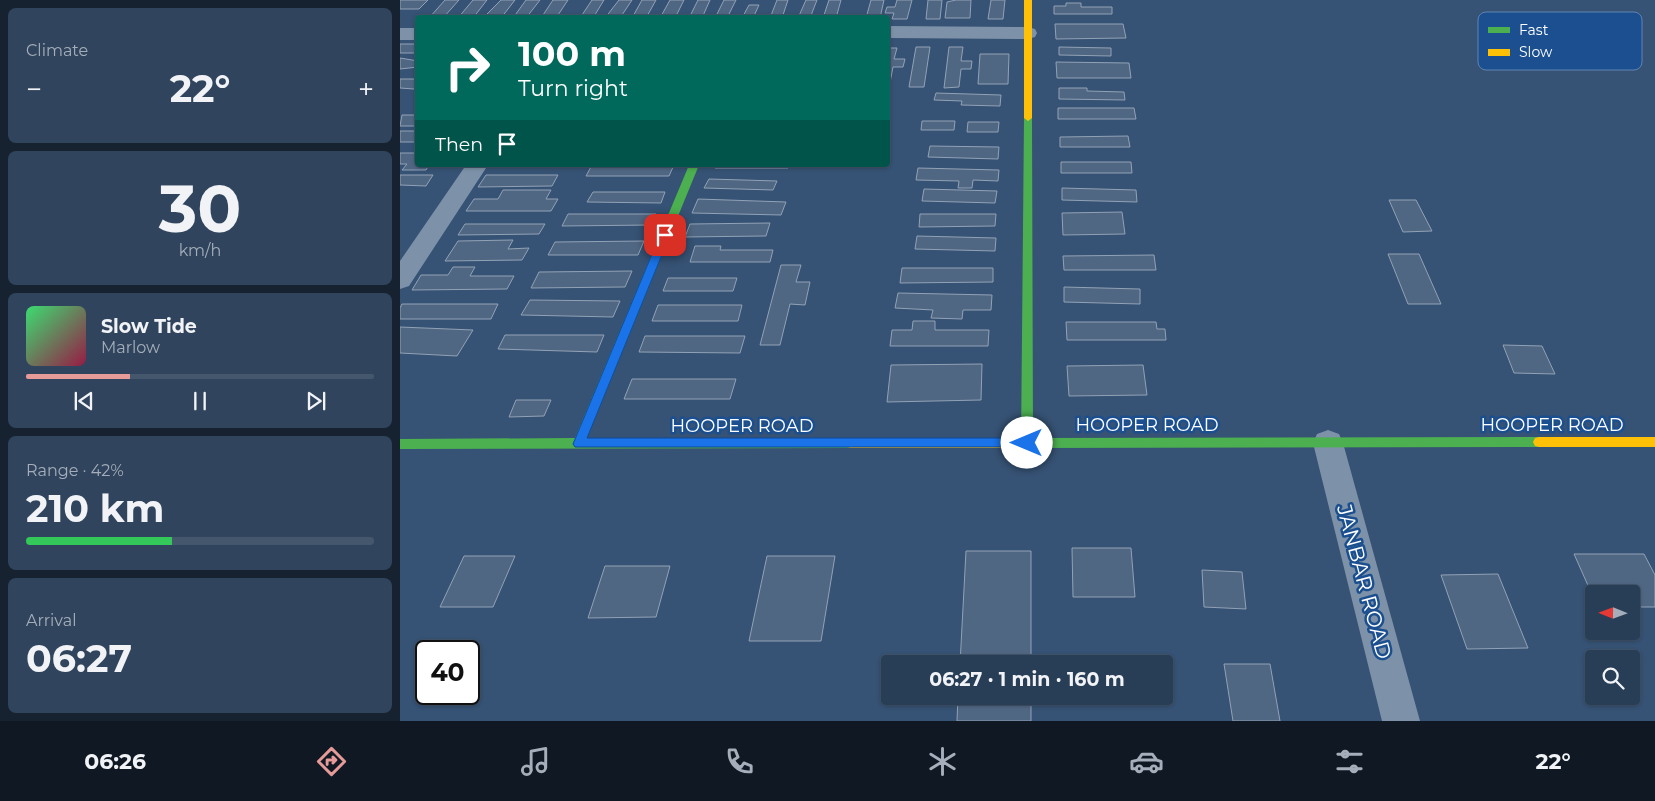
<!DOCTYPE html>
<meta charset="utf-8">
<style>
body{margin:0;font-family:Montserrat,sans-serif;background:#30455d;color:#f1f3f6;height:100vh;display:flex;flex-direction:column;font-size:19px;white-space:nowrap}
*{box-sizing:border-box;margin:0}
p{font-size:16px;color:#a5aeba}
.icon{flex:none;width:28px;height:28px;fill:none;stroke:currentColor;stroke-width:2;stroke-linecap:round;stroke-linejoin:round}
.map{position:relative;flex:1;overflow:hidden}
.details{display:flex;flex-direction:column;gap:8px;padding:8px;background:#162230;width:400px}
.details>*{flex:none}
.guide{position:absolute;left:15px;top:15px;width:475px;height:152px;border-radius:5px;box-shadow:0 1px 4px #0004,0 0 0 1px #44576d;background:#00695c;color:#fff;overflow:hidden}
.needle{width:32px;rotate:271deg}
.buttons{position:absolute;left:1185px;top:585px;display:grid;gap:10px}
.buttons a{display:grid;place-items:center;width:55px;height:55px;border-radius:5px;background:#283e57;box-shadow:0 1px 4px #0004,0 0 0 1px #44576d;font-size:25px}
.speed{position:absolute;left:15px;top:640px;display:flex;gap:10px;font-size:25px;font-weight:700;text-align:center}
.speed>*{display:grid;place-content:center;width:65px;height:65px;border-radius:50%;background:#283e57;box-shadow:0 1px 4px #0004,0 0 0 1px #44576d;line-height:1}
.speed .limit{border:2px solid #111;border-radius:8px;background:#fff;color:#111}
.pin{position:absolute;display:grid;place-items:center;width:42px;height:42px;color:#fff;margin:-21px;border-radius:10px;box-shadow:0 2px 8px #0006}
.me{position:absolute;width:55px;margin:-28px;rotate:270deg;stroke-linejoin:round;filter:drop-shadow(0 0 4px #0008)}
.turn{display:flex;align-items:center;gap:18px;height:105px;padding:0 20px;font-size:22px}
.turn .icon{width:65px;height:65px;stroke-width:2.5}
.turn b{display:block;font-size:35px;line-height:42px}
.then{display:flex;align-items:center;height:48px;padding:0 20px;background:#0003;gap:10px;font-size:19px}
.big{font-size:38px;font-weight:700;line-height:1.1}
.details .widget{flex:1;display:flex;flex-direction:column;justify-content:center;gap:8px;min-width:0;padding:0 18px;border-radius:8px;background:#30455d}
.details .dial{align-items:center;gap:0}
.dial b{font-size:65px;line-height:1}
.song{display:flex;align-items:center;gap:15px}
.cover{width:60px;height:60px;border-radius:8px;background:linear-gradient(135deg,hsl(140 70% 55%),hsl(340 70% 35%))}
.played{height:5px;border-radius:2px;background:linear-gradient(90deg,#e69b98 30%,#44576d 30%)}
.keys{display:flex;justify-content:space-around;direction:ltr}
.heat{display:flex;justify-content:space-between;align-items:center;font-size:28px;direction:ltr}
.charge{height:8px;border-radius:4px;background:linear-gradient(90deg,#34c759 42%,#44576d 0)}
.trip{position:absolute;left:481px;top:655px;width:292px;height:50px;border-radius:5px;background:#283e57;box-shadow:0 1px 4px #0004,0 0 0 1px #44576d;font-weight:700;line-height:50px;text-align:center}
.menu{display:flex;height:80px;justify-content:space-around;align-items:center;background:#101923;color:#a5aeba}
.menu .icon{width:35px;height:35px}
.menu .active{color:#e69b98}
.menu b{font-size:22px;color:#f1f3f6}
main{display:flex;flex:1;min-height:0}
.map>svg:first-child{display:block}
.building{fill:#506783;stroke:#92a2b6}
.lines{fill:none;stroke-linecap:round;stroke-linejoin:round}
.street{fill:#7d92a8;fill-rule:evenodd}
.fast{fill:#4caf50;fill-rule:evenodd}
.slow{fill:#ffc107;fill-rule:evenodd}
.route{fill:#1a73e8;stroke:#114b97}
.labels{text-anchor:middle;stroke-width:5;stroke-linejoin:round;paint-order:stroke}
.street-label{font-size:18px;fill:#fff;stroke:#1b4f8f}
.near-street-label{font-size:21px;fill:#fff;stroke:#1b4f8f}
.key{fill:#1b4f8f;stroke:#5f84b1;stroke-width:1}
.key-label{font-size:14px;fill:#fff}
</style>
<main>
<section class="details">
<div class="widget"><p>Climate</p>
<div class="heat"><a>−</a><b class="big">22°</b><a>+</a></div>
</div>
<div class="widget dial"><b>30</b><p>km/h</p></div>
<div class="widget">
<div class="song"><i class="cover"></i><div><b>Slow Tide</b><p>Marlow</p></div></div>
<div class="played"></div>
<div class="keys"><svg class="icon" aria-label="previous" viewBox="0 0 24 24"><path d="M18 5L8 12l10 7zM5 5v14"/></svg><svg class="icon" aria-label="pause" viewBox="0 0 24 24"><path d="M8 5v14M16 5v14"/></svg><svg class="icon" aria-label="next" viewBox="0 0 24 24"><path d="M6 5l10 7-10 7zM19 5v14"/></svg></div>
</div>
<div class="widget"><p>Range · 42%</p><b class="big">210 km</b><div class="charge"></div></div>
<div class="widget"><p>Arrival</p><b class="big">06:27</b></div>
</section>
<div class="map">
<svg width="1255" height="721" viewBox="0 0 1255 721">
<rect width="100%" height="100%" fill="#365274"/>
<!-- building -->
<path class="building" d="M0 0H28L19 9H0Z
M45 0H59L43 18H29Z
M73 0H87L73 18H58Z
M101 0H115L101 18H83Z
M126 0H140L126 18H113Z
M153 0H168L156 18H141Z
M192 0H204L193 18H180Z
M219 0H232L220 18H205Z
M242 0H256L246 18H232Z
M270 0H284L275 18H260Z
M298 0H310L302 18H289Z
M324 0H336L327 18H315Z
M377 0H388L382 18H370Z
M406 0H417L410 18H398Z
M429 0H441L436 18H423Z
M471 0H484L480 18H466Z
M497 0H512L507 19H492L494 13H485L487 7H495Z
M528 0H542L540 19H526Z
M556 0H571L570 18H545L547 2Z
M591 0H605L603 19H588Z
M666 3H681V7H712V14H654V6H666Z
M349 5H359L353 18H342Z
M655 24H723L726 38 656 39Z
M0 44H18V53H0Z
M516 47H530L524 87H509Z
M549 47H563L561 61H572L571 69H561L559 87 544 88Z
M659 47 711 48V56L659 55Z
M488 48H497L494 59H505L503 67H493L489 88Z
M580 54H609L608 84H578Z
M0 58 18 61V67L0 69Z
M656 62 729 63 731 78H657Z
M0 79H18V84L14 89 0 88Z
M659 88H687V91L724 92 725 100 659 99Z
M536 93 601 95 600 106 561 105 562 101 534 100Z
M658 108H734L736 119H658Z
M2 115H18V126H0Z
M522 121H555L554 130H521Z
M568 122H599L598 132H567Z
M0 131H18V142H0Z
M728 136 730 147H660V137Z
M530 146 599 147 598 159 528 157Z
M0 153H18V165H29L26 170H2L7 164H0Z
M661 162H731L732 173H661Z
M192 165H274L269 176H186Z
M316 165H388V168H315Z
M518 168 599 170 598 181 573 180 572 188H558L559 181 516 180Z
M0 175H33L26 186 0 185Z
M86 175H158L152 186 78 187Z
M309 179 377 181 373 190 304 188Z
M662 188 736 190 737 202 662 200Z
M524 189 597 191 595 203 522 201Z
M103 190H151L146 199H158L151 211H66L74 199H98Z
M193 192H265L261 203 187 202Z
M298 199 386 202 381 215 292 213Z
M989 200H1016L1032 231 1003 232Z
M722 212 725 234 663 235 662 213Z
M168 214H256L251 225 162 226Z
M520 214H596L595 226 519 227Z
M370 223 366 236 285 237 290 224Z
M65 224H145L139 234 58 235Z
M517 236 596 238 595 251 515 249Z
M113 240 108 249 129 248 122 260 45 261 58 241Z
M244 241 238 255H148L155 242Z
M295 246H321L320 250H373L370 262H290Z
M988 254H1019L1041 304H1008Z
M754 255 756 270H664L663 256Z
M381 265H401L396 282H410L405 305 390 304 380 345H360Z
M53 267H75L70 276H114L107 289 12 290 21 275H48Z
M502 268H593V282L500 283Z
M232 271 225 287 131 288 139 272Z
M268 278H337L333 291H263Z
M664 287 740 289V304L664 302Z
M498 293 592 295 591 310H563L562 319 531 318 533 310 495 308Z
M130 300 220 301 213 317 121 315Z
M2 304H98L91 319H0V308Z
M258 305H342L338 321H252Z
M513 321H535V330H589L588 346H490L492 330H512Z
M666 322H756L757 329H765L766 340H667Z
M0 327 73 330 57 356 0 353Z
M105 335H204L197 352 98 349Z
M245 336H345L340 353 239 352Z
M1103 345 1142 346 1155 374 1114 373Z
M582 364 581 400 487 402 491 365Z
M743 365 747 395 669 396 667 366Z
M232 379H336L330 399H224Z
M116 400H151L144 416 109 417Z
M672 548H731L735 597H673Z
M566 551H631V664H560Z
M1174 554H1244L1255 575V607H1231V594H1194V599Z
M64 556H115L93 607H40Z
M367 556H435L421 641H349Z
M205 566H270L256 617 188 618Z
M802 570 842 572 846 609 804 607Z
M1098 574 1128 648 1067 649 1041 575Z
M824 664H870L880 721H833Z
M558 696H631V721H557Z"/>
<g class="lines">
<!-- street -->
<path class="street" d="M488 26 628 27 635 29 637 33 635 37 628 39 488 38Z
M0 28H18V40H0Z
M66 165H88L9 286 0 289V261Z
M928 430 939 434 943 443 1020 721H982L913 443 917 434Z"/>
<!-- fast -->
<path class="fast" d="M628 115 632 118 633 438 1139 437 1143 438 1145 442 1143 446 1139 447 630 448 623 447 621 443 624 118Z
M289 165H299L187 438H451L455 439 457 443 455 447 451 448 0 449V439L175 438Z"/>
<!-- slow -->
<path class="slow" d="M624 0H632V118L628 121 624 118Z
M1139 437H1255V447H1139L1135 446 1133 442 1135 438Z
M451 438H630L634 439 636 443 634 447 630 448H451L447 447 445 443 447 439Z"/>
</g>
<!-- route -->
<path class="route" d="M265 231 270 235 187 438H627L631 439 633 443 631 447H175L173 444 260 235Z"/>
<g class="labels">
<!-- street labels -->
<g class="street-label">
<text x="747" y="431">HOOPER ROAD</text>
<text x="1152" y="431">HOOPER ROAD</text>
<text x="342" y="432">HOOPER ROAD</text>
</g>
<!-- near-street labels -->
<g class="near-street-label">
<text transform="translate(964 582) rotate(75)" y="7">JANBAR ROAD</text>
</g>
</g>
<!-- legend -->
<rect x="1078" y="12" width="164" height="58" rx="8" class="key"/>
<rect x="1088" y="27" width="22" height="6" fill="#4caf50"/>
<rect x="1088" y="49" width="22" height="7" fill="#ffc107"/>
<g class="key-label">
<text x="1119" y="35">Fast</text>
<text x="1119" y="57">Slow</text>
</g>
</svg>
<div class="buttons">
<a><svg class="needle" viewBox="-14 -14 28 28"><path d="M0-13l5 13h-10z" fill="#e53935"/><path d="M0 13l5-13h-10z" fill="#a5aeba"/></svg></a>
<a><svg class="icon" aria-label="search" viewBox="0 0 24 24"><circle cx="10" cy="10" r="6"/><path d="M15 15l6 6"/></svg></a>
</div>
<div class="speed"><div class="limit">40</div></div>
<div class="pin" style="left:265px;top:235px;background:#d93025"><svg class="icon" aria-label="arrive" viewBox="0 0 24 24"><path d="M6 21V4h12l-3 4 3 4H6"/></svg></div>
<svg class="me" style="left:627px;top:443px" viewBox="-20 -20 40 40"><circle r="19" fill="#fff"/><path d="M0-13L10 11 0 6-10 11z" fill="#1a73e8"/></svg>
<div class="trip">06:27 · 1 min · 160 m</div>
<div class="guide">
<div class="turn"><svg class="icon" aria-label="right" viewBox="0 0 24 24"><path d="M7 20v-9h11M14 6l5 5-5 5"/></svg><div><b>100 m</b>Turn right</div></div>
<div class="then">Then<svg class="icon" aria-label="arrive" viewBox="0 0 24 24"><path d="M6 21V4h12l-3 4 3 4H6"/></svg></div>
</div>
</div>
</main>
<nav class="menu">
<b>06:26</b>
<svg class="icon active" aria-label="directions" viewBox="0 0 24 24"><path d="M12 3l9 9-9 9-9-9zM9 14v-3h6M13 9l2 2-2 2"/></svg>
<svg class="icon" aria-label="music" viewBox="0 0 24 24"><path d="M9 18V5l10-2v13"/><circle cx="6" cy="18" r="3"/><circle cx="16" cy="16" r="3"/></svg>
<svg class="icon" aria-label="phone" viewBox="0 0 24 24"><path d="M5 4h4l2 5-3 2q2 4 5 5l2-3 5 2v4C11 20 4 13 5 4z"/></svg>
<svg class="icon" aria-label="climate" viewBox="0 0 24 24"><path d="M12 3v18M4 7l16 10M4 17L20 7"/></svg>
<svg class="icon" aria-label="car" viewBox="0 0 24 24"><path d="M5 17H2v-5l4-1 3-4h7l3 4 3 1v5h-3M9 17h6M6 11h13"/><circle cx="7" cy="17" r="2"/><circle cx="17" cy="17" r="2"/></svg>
<svg class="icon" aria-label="filters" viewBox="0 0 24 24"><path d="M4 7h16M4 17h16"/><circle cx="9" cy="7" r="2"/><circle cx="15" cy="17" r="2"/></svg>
<b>22°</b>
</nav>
